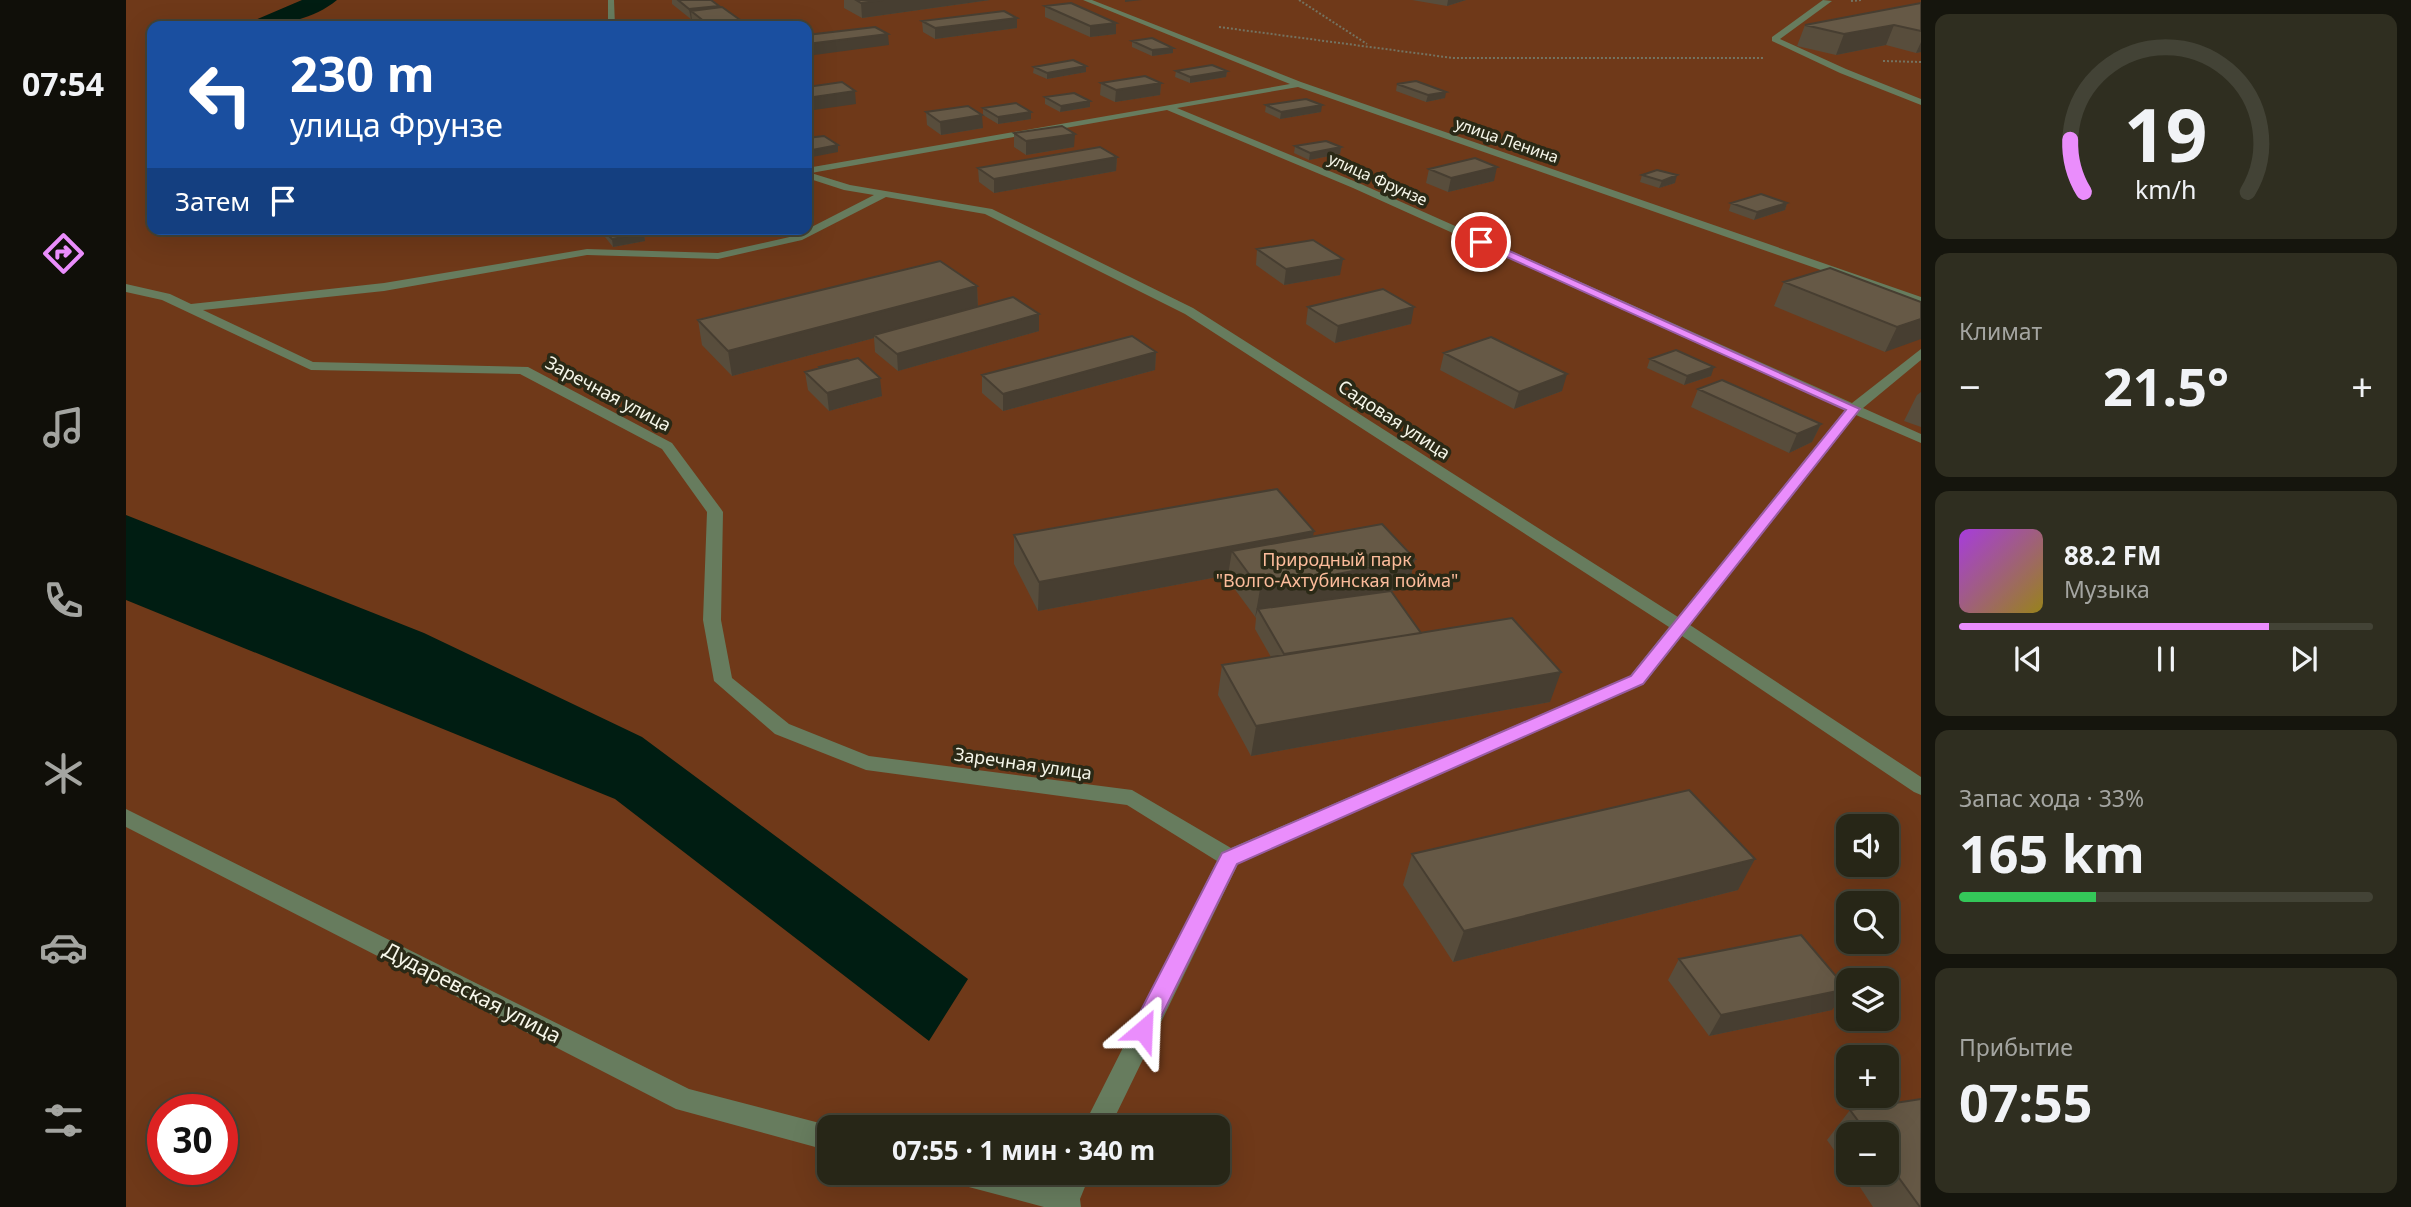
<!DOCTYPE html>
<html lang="ru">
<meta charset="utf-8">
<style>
body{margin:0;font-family:"Noto Sans",sans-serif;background:#2f2e20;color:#f1f3f6;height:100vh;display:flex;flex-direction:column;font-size:26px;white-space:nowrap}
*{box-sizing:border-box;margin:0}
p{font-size:23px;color:#a4a5a1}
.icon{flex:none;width:38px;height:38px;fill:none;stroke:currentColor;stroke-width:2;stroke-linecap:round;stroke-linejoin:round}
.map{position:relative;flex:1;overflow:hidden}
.panel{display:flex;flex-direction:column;gap:14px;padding:14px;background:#15150d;width:490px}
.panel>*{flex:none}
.top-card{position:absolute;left:21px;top:21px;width:665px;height:214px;border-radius:14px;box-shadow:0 7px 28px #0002,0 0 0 2px #434336;background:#1a4fa0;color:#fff;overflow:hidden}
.tools{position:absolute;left:1710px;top:814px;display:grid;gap:14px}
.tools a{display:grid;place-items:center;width:63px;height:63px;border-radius:14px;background:#272617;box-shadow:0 7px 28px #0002,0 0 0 2px #434336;font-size:35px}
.speed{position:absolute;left:21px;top:1094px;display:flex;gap:14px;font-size:35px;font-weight:700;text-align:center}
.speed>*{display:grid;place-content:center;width:91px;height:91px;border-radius:50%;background:#272617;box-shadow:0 7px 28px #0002,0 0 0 2px #434336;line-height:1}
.speed .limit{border:10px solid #d22;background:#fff;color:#111}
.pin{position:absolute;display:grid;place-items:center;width:60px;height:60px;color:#fff;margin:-30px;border:4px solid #fff;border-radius:50%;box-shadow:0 2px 7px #0007}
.me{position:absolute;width:77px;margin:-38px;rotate:26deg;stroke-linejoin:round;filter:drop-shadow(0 0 5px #0008)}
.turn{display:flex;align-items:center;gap:24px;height:147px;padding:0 28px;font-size:32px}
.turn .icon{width:91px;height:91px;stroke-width:2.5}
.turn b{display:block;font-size:49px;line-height:60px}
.then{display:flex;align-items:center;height:66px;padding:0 28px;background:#0003;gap:14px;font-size:26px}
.big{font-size:52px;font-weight:700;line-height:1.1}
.panel .card{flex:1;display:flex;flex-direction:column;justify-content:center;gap:10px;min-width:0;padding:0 24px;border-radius:14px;background:#2f2e20}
.panel .dial{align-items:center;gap:0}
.dial svg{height:182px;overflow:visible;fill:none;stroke:#434336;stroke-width:7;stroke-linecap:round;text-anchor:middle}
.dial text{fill:#f1f3f6;stroke:none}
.song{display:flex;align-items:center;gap:21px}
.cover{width:84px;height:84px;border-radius:10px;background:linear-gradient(135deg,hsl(280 70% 55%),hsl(50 70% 35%))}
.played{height:7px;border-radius:4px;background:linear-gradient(90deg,#ea8dfc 75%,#434336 75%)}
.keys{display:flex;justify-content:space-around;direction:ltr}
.heat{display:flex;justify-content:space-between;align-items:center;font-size:38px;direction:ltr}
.charge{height:10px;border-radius:5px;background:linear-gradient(90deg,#34c759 33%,#434336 0)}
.trip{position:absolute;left:691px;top:1115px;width:413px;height:70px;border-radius:14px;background:#272617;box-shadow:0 7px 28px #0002,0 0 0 2px #434336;font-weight:700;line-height:70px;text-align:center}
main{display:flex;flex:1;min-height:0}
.tabs{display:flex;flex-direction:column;width:126px;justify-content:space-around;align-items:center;background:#100f09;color:#a4a5a1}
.tabs .icon{width:49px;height:49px}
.tabs .active{color:#ea8dfc}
.tabs b{font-size:32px;color:#f1f3f6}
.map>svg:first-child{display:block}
.green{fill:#6f3919;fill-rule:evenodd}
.water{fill:#001d12}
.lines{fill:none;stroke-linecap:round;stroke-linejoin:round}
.path{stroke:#747361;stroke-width:2;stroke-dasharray:2 2;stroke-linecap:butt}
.lane{fill:#677c5e;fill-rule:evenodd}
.street{fill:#677c5e;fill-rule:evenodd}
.wall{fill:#584d3c}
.shaded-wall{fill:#473e31}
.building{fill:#665946;stroke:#473e31;stroke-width:2}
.route{fill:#ea8dfc;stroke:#985ca4;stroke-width:2}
.labels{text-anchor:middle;stroke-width:7;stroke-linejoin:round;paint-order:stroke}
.far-street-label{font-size:16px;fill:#f6f6e9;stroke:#2a2916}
.street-label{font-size:18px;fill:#f6f6e9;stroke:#2a2916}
.park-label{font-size:18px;fill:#fcbc9b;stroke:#2a2916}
.near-street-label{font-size:21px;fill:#f6f6e9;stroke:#2a2916}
</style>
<main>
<nav class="tabs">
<b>07:54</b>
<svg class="icon active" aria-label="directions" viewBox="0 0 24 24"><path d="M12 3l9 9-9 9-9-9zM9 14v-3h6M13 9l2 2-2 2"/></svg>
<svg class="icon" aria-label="music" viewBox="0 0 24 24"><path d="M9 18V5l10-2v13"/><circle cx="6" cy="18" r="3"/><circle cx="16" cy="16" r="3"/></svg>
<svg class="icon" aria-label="phone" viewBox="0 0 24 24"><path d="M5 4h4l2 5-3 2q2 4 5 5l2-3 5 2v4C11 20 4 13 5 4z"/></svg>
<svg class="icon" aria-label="climate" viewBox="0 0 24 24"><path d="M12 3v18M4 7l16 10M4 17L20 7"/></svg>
<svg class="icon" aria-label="car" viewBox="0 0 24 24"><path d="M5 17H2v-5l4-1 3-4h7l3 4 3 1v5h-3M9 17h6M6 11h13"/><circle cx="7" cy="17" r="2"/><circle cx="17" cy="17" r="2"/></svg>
<svg class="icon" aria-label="filters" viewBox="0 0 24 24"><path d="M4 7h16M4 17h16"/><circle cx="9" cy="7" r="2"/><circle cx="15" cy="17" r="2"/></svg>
</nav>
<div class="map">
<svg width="1795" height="1207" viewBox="0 0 1795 1207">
<rect width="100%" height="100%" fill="#34331f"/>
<!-- green -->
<path class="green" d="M0 0H1795V1207H0ZM26 26H681V229H26ZM1722 826H1760V864H1722ZM1722 903H1760V942H1722ZM1722 980H1760V1018H1722ZM1722 1057H1760V1096H1722ZM37 1110H96V1169H37ZM704 1127H1092V1172H704ZM1722 1134H1760V1172H1722Z"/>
<!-- water -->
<path class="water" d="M176 0H211C184 22 149 26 115 26Z
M0 515 298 633 516 737 842 979 803 1041 489 799 0 600Z"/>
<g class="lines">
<!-- path -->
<path class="path" d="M1173 0 1241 44
M1725 1 1736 0
M1093 27 1327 58H1638
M1757 61 1795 62"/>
<!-- lane -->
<path class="lane" d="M1697 0 1706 1 1654 39 1720 69 1795 99V105L1714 73 1646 41V37Z"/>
<!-- street -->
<path class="street" d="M482 0H488L489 26H482Z
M957 0H966L1175 82 1795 297V305L1172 87 1051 108 1235 184 1726 403 1795 349V360L1737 408 1795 434V443L1730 415 1564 625 1795 777V795L1788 792 1556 636 1518 684 1112 864 984 1127H957L1091 861 1001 805 740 770 649 734 588 681 577 620 581 512 536 449 394 374 185 370 36 300 0 292V284L44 294 65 304 258 283 461 249 592 253 668 236 748 195 718 190 681 178V168L1164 84ZM1041 110 1227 188 1719 410 1552 617 1067 308 866 209 724 185 685 173ZM760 197 859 214 1059 314 1543 627 1504 676 1105 848 1006 790 743 756 663 724 606 678 595 620 597 512 595 509 546 443 402 367 187 362 77 310 258 291 461 255 592 259 676 240Z
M0 809 563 1089 709 1127H704V1151L550 1109 0 827Z
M825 1172H893L933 1183 937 1172H965L954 1199 955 1207H918L839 1186 829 1182Z"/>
</g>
<!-- wall -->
<path class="wall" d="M546 0H585L618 26H572L566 22V20L546 4Z
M718 0H864L736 18 718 8Z
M1286 0H1340L1321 6Z
M1795 3V52L1790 53 1760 45 1710 55 1671 46 1679 25Z
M919 6 990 34 964 37 919 17Z
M796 21 891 28 809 39 797 32Z
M1006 41 1047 48V53L1026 56 1006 47Z
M960 66V72L921 79 907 73 908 67Z
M1050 71H1101L1100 77 1064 83 1049 77Z
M975 83H1035L1034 95 989 102 974 95Z
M1271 84 1319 98 1300 102 1270 91Z
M919 97 964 101V107L934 112 919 104Z
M1140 105 1195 112 1154 119 1139 112Z
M857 108 905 112V119L872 124 857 115Z
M800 112 857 128 815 135 801 125Z
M888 133 948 147 900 155 888 147Z
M1169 146 1215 147 1214 154 1183 160 1168 153Z
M991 157 990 171 868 193 853 182 852 168Z
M1303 169 1368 181 1322 192 1300 183Z
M1516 175 1549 183 1533 188 1514 182Z
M1605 203H1661L1659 210 1628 220 1603 211Z
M477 230 518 233 519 241 487 247 479 237Z
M1131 249 1214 275 1158 285 1130 265Z
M1658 282 1795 302 1759 352 1648 306Z
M851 286 852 307 913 331 772 371 749 352 748 338 606 376 576 345 572 320Z
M1182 307 1285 324 1209 343 1180 324Z
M1030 352 1029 370 877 411 856 393V375Z
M1318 353 1436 391 1388 409 1314 370Z
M1524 359 1585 376 1558 385 1521 368Z
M693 367 756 396 703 411 682 390 679 372 693 369Z
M1572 389 1695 424 1686 442 1663 453 1565 407Z
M1795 392V427L1778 421 1791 395Z
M888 535 1187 536 1289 559 1282 588 1265 591 1295 633 1424 702 1125 756 1092 695 1096 665 1145 657 1129 629 1130 618 1102 580V575L912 611 888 564Z
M1286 854 1612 890 1327 962 1277 885Z
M1553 959 1706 1010 1583 1036 1542 980Z
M1795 1099V1207H1747L1724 1172H1760V1134H1722V1170L1701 1140 1724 1110Z"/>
<!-- shaded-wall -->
<path class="shaded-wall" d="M757 0H864L736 18 735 3Z
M999 0H1016L999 2Z
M1322 0H1340L1321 6Z
M593 6 594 17 565 11 566 20H565L563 9Z
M891 18V28L809 39V28Z
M617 22 618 26H584Z
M990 23V34L964 37V26Z
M1768 25 1760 45 1710 55 1718 34Z
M762 34 763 45 681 56V44Z
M1795 42V52L1790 53Z
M1047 48V53L1026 56V50Z
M960 66V72L921 79V73Z
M1101 71 1100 77 1064 83V77Z
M1035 83 1034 95 989 102 990 90Z
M729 91 730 104 681 111V98Z
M1320 92 1319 98 1300 102 1302 95Z
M964 101V107L934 112 935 106Z
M1196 105 1195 112 1154 119 1155 112Z
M905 112V119L872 124V117Z
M856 115 857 128 815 135 814 122Z
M949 134 948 147 900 155V141Z
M712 145V152L681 158V151Z
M1215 147 1214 154 1183 160 1184 153Z
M991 157 990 171 868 193V179Z
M1371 167 1368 181 1322 192 1325 178Z
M1551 175 1549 183 1533 188 1536 181Z
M1661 203 1659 210 1628 220 1631 212Z
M518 233 519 241 487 247 486 239Z
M1217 259 1214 275 1158 285 1160 269Z
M851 286 852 310 748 335V338L606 376 602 351Z
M1288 307 1285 324 1209 343 1212 326Z
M913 314V331L772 371 771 354Z
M1795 319V339L1759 352 1771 327Z
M1030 352 1029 370 877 411V394Z
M1588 367 1585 376 1558 385 1561 376Z
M1441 374 1436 391 1388 409 1393 392Z
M754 378 756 396 703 411 701 393Z
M1695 424 1686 442 1663 453 1671 434Z
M1188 531 1183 559 1106 551 1102 575 912 611 913 582Z
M1289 559 1282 588 1136 617 1132 609 1129 618 1134 589Z
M1435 672 1424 702 1125 756 1130 726Z
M1629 859 1612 890 1327 962 1338 931Z
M1721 989 1706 1010 1583 1036 1595 1015Z"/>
<!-- building -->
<path class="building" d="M552 0H585L593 6 563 9Z
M730 0H757L735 3Z
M945 3 990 23 964 26 919 6Z
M1795 3V31L1768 25 1718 34 1679 25Z
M596 7 617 22 584 26 565 11Z
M878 11 891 18 809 28 796 21Z
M749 27 762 34 681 44V35Z
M1026 38 1047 48 1026 50 1006 41Z
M947 60 960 66 921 73 908 67Z
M1086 65 1101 71 1064 77 1050 71Z
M1019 76 1035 83 990 90 975 83Z
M1290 81 1320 92 1302 95 1271 84Z
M716 82 729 91 681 98V87Z
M948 93 964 101 935 106 919 97Z
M1180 99 1196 105 1155 112 1140 105Z
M890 103 905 112 872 117 857 108Z
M842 106 856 115 814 122 800 112Z
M936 126 949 134 900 141 888 133Z
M698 136 712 145 681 151V138Z
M1200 141 1215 147 1184 153 1169 146Z
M974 147 991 157 868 179 852 168Z
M1349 158 1371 167 1325 178 1303 169Z
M1531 170 1551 175 1536 181 1516 175Z
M1635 194 1661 203 1631 212 1605 203Z
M478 229H514L518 233 486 239 477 230Z
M1187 240 1217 259 1160 269 1131 249Z
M814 261 851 286 602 351 572 320Z
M1704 268 1795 302V319L1771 327 1658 282Z
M1257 289 1288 307 1212 326 1182 307Z
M887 297 913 314 771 354 748 335Z
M1006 336 1030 352 877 394 856 375Z
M1365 337 1441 374 1393 392 1318 353Z
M1550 350 1588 367 1561 376 1524 359Z
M732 358 754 378 701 393 679 372Z
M721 360 722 361 694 368 693 367Z
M1596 380 1695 424 1671 434 1572 389Z
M1151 489 1188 531 913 582 888 535Z
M1256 524 1289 559 1134 589 1106 551Z
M1265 591 1295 633 1158 654 1132 609Z
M1386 618 1435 672 1130 726 1096 665Z
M1563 790 1629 859 1338 931 1286 854Z
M1675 935 1721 989 1595 1015 1553 959Z
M1795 1099V1207H1794L1760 1160V1134H1742L1724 1110Z"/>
<!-- route -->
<path class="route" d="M1352 240H1359L1734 409 1517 684 1111 864 1025 1037 1017 1040 1009 1037 1005 1030 1009 1022 1096 853 1505 676 1720 410 1352 244Z"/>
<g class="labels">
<!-- far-street labels -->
<g class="far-street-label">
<text transform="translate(1381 140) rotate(19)" y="6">улица Ленина</text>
<text transform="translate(1252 179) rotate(24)" y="6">улица Фрунзе</text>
</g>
<!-- street labels -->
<g class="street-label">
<text transform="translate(482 394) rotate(28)" y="6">Заречная улица</text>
<text transform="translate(1268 420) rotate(33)" y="6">Садовая улица</text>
<text transform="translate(897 764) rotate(8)" y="6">Заречная улица</text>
</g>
<!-- park labels -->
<g class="park-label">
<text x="1211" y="566">Природный парк<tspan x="1211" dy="21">"Волго-Ахтубинская пойма"</tspan></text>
</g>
<!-- near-street labels -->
<g class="near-street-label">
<text transform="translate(346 993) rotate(27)" y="7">Дударевская улица</text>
</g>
</g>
</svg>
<div class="tools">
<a><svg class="icon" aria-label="sound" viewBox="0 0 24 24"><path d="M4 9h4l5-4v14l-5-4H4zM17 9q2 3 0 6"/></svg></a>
<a><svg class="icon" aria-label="search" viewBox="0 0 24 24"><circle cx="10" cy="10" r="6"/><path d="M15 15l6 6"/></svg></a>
<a><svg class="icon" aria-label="layers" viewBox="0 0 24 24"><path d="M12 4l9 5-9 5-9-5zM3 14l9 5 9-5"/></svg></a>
<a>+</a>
<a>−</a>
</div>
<div class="speed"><div class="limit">30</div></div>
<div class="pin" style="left:1355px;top:242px;background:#d93025"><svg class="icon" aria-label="arrive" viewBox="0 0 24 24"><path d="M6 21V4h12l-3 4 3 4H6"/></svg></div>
<svg class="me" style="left:1017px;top:1030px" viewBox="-20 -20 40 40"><path d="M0-17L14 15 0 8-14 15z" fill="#ea8dfc" stroke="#fff" stroke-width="4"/></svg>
<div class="trip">07:55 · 1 мин · 340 m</div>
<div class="top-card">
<div class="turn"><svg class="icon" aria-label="left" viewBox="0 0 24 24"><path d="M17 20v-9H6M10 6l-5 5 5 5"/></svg><div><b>230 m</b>улица Фрунзе</div></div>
<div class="then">Затем<svg class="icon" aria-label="arrive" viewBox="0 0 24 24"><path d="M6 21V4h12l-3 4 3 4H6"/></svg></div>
</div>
</div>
<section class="panel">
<div class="card dial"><svg viewBox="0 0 100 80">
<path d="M14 69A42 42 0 1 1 86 69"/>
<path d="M14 69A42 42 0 0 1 8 46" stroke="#ea8dfc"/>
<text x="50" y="56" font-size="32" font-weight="700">19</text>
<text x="50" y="72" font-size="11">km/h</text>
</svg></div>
<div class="card"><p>Климат</p>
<div class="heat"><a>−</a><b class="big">21.5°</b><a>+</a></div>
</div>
<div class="card">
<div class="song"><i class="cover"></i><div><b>88.2 FM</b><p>Музыка</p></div></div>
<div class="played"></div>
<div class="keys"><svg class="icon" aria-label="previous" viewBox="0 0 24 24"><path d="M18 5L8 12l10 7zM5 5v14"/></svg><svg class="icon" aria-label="pause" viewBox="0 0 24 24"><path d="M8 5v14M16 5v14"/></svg><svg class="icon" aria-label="next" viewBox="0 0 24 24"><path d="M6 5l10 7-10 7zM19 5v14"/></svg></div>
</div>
<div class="card"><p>Запас хода · 33%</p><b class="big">165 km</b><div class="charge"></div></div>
<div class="card"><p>Прибытие</p><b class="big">07:55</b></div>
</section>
</main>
